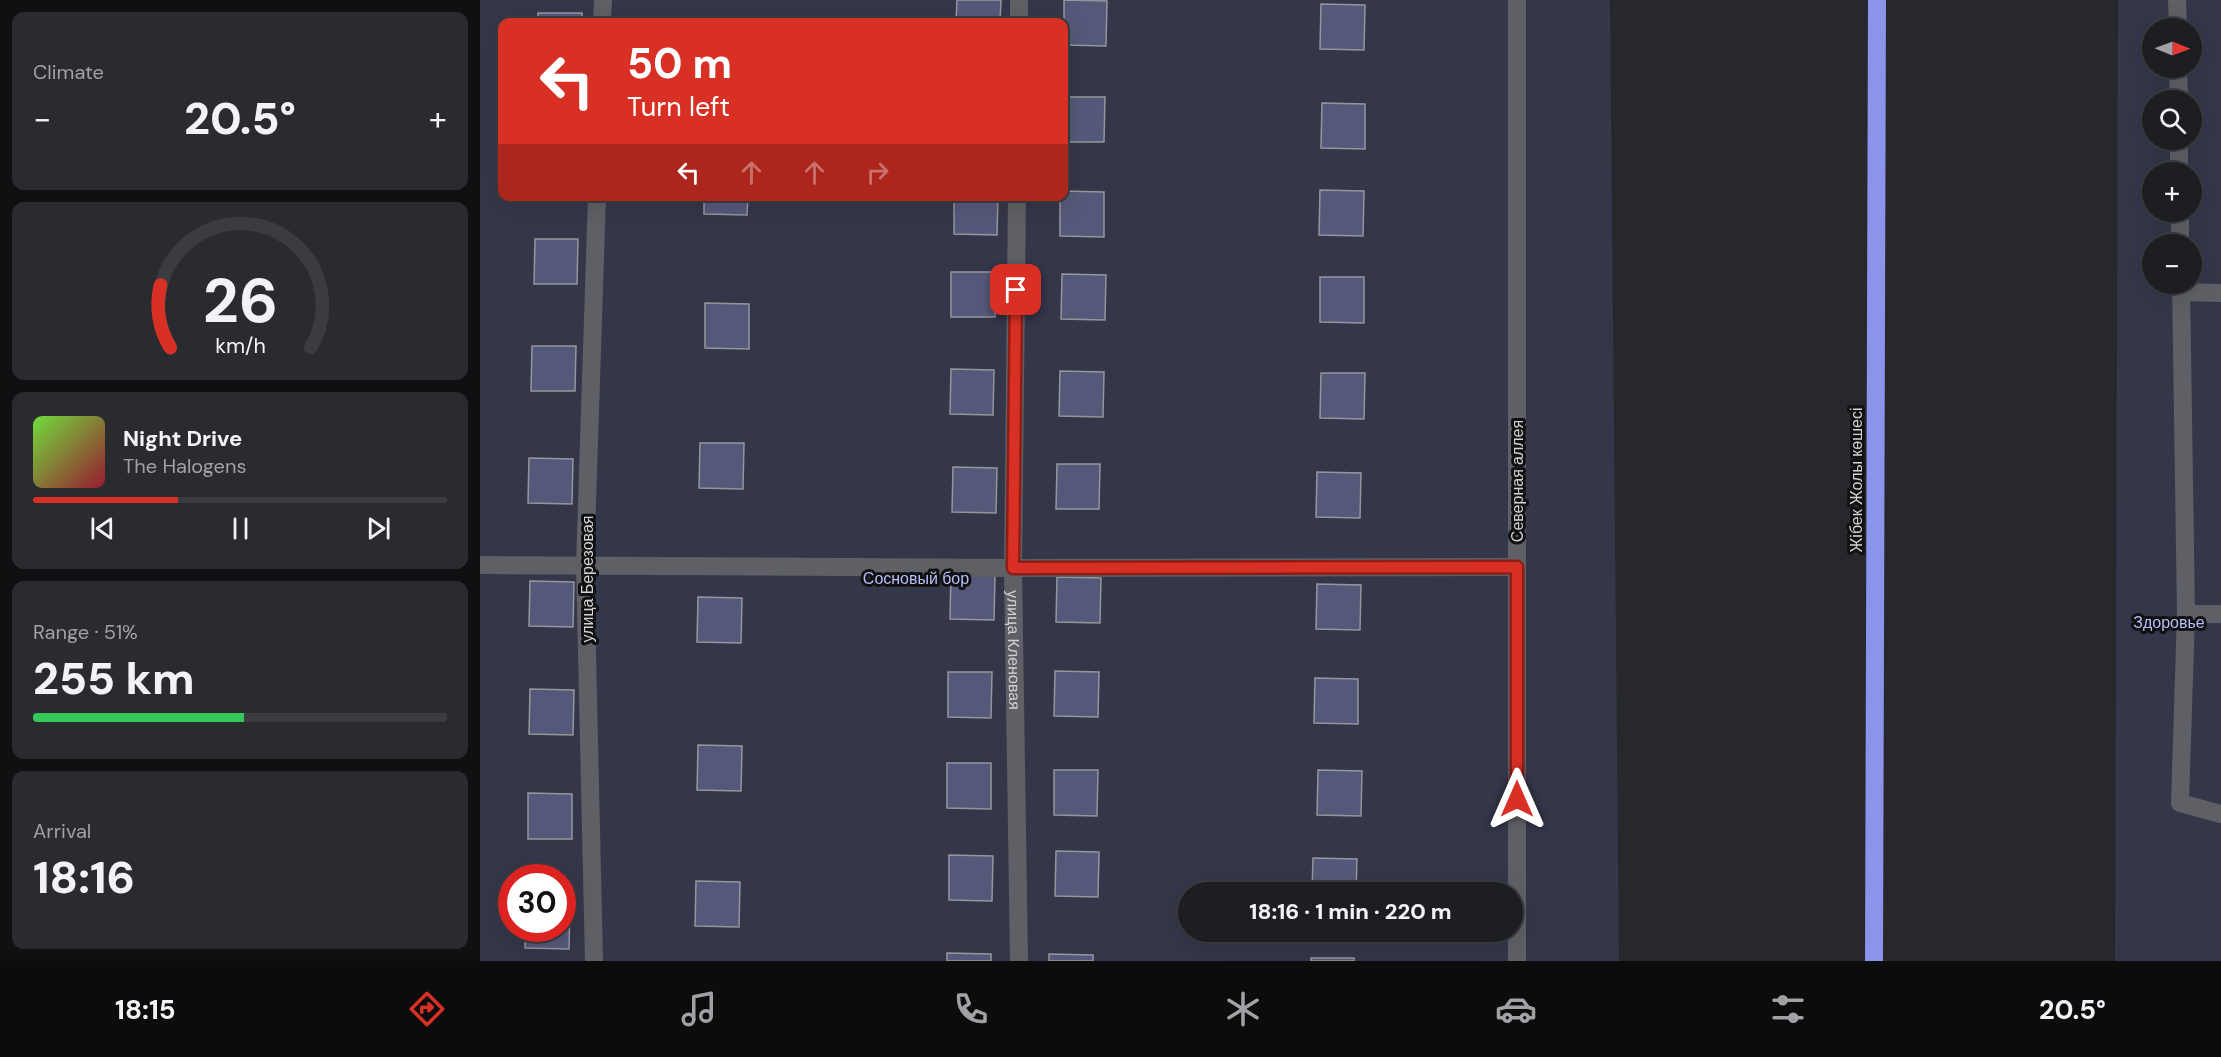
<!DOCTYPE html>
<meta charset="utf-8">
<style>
body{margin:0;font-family:"DM Sans",sans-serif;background:#2a2b2e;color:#f1f3f6;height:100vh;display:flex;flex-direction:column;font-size:22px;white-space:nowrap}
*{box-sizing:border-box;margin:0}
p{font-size:20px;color:#a0a2a5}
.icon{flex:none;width:33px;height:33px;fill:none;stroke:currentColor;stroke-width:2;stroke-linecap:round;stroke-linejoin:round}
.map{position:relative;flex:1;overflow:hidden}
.side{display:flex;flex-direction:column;gap:12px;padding:12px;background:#101012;width:480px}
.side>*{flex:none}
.hud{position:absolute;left:18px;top:18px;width:570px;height:183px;border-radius:12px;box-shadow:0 6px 24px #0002,0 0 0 2px #3b3c3f;background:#d93025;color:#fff;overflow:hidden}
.needle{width:39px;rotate:91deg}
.fabs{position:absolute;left:1662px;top:18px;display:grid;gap:12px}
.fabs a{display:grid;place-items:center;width:60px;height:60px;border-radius:50%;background:#1d1e21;box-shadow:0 6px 24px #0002,0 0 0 2px #3b3c3f;font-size:30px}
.speed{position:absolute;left:18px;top:864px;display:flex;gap:12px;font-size:30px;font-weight:700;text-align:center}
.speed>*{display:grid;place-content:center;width:78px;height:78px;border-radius:50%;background:#1d1e21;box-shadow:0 6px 24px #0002,0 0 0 2px #3b3c3f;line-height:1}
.speed .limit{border:9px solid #d22;background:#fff;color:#111}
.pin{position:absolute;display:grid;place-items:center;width:51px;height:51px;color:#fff;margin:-26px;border-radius:12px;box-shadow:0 3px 9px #0006}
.me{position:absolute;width:66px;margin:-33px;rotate:0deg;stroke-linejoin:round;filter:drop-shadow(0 0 4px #0008)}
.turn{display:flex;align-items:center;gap:21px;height:126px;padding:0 30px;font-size:27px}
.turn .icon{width:78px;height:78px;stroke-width:2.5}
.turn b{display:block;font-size:42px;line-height:51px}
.lanes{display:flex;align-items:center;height:57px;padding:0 30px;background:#0003;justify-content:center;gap:30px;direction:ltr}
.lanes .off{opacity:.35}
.big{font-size:45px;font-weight:800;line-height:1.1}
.side .widget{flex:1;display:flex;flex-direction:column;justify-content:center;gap:9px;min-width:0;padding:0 21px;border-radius:12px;background:#2a2b2e}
.side .dial{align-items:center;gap:0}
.dial svg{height:156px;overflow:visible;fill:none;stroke:#3b3c3f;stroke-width:7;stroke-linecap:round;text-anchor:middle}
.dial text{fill:#f1f3f6;stroke:none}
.song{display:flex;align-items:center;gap:18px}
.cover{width:72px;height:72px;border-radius:9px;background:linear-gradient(135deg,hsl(100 70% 55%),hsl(350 70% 35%))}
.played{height:6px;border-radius:3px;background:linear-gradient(90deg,#d93025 35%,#3b3c3f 35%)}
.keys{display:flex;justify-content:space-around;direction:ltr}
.heat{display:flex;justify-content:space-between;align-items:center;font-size:33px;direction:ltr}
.charge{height:9px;border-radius:4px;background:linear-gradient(90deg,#34c759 51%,#3b3c3f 0)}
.trip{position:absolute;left:698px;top:882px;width:345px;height:60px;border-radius:30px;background:#1d1e21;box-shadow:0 6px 24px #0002,0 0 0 2px #3b3c3f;font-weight:800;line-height:60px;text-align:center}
.tabs{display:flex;height:96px;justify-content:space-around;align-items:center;background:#0c0c0d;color:#a0a2a5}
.tabs .icon{width:42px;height:42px}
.tabs .selected{color:#d93025}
.tabs b{font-size:27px;color:#f1f3f6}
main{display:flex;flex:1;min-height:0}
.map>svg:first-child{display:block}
.green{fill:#34374a;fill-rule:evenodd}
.building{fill:#555979;stroke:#95969c;stroke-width:1.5}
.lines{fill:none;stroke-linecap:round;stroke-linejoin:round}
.minor{stroke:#5f6065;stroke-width:18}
.highway{stroke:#8b93ea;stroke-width:18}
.route-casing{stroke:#8d1f18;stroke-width:15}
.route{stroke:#d93025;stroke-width:10}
.labels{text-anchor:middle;stroke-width:6;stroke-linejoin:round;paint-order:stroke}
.street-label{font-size:16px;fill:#d2d2d5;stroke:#111113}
.park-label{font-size:16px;fill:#b7bff9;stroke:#111113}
</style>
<main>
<section class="side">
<div class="widget"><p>Climate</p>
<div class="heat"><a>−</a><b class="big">20.5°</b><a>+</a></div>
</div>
<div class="widget dial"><svg viewBox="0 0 100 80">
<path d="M14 69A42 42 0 1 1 86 69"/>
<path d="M14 69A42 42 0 0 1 9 37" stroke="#d93025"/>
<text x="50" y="56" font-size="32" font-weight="700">26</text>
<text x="50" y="72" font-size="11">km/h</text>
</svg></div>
<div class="widget">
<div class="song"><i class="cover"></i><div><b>Night Drive</b><p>The Halogens</p></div></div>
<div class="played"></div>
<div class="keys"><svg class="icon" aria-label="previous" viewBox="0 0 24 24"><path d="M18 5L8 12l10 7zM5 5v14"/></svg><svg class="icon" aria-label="pause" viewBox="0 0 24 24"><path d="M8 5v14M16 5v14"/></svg><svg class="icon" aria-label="next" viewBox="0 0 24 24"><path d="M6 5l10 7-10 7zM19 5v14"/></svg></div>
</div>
<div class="widget"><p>Range · 51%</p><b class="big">255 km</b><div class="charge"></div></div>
<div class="widget"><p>Arrival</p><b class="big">18:16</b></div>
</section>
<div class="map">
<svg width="1741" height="961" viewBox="0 0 1741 961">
<rect width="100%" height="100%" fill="#27282c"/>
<!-- green -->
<path class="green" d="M0 0H1130L1139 961H0ZM22 22H584V196H22ZM32 878H82V928H32ZM708 892H1032V932H708Z
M1638 0H1741V961H1635ZM1672 28H1712V68H1672ZM1672 100H1712V140H1672ZM1672 172H1712V212H1672ZM1672 244H1712V284H1672Z"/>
<!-- building -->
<path class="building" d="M477 0H521L520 22H476Z
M584 0 627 1 626 46 584 45Z
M841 4 885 5 884 50 840 49Z
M58 13H102V22H58Z
M584 97H625L624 142H584Z
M842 103 885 104V149L841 148Z
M840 190 884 191 883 236 839 235Z
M584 191 624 192V237L580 236V196H584Z
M224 196H268L267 215 224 214Z
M474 196H518L517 235 474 234Z
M55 239H98L97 284H54Z
M471 272H515V317H471Z
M582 274 626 275 625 320 581 319Z
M840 277H884V323L840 322Z
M225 303 269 304V349L225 348Z
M52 346H96L95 391H51Z
M471 369 514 370 513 415 470 414Z
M580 371 624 372 623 417 579 416Z
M841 373H885L884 419 840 418Z
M220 443H264L263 489 219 488Z
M49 458 93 459 92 504 48 503Z
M577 464H620L619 509H576Z
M473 467 517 468 516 513 472 512Z
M837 472 881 473 880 518 836 517Z
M471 574 515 575 514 620 470 619Z
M577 577 621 578 620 623 576 622Z
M50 581 94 582 93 627 49 626Z
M837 584 881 585 880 630 836 629Z
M218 597 262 598 261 643 217 642Z
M575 671 619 672 618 717 574 716Z
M468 672H512L511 718 468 717Z
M835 678 878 679V724L834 723Z
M50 689 94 690 93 735 49 734Z
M218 745 262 746 261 791 217 790Z
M467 763H511V809L467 808Z
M574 770H618L617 816 574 815Z
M838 770 882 771 881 816 837 815Z
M48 793 92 794V839H48Z
M576 851 619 852 618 897 575 896Z
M469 855 513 856 512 901 469 900Z
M833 858 877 859 876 892H832Z
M216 881 260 882 259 927 215 926Z
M82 904H90L89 949 45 948 46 928H82Z
M467 953 511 954V961H467Z
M569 954 613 955V961H569Z
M831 958H874V961H831Z"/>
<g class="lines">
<!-- minor -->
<g class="minor">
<path d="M1697 0 1698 28"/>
<path d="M122 22 123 0"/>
<path d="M539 22V0"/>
<path d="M1698 68 1699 100"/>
<path d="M1699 140V172"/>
<path id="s1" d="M537 196 533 568 539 961"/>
<path d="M1700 212V244"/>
<path d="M1701 284 1706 614 1700 803 1741 814"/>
<path d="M1701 292 1741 293"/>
<path d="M0 565 533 568 1037 567"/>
<path d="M1706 614H1741"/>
<path d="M114 961 105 565 117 196"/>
<path d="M1037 961V0"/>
</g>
<!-- highway -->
<path class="highway" d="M1394 961 1397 0"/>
</g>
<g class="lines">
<defs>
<path id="route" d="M536 290 533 568 1037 567V799"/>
</defs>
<!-- route casing -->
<use href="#route" class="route-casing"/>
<!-- route -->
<use href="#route" class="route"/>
</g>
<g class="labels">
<!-- street labels -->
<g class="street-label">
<text transform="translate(1376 480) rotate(-90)" y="6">Жібек Жолы көшесі</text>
<text transform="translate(1037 481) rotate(-90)" y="6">Северная аллея</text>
<text transform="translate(107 579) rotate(-90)" y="6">улица Березовая</text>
<text dy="6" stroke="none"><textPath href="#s1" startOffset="454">улица Кленовая</textPath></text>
</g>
<!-- park labels -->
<g class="park-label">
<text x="436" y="584">Сосновый бор</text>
<text x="1689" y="628">Здоровье</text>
</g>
</g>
</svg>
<div class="fabs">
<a><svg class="needle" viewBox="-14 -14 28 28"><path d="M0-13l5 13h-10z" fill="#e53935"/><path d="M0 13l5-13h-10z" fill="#a0a2a5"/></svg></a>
<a><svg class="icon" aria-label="search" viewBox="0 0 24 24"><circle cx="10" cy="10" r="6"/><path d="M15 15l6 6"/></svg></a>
<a>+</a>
<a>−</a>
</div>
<div class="speed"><div class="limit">30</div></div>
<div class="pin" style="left:536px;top:290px;background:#d93025"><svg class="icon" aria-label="arrive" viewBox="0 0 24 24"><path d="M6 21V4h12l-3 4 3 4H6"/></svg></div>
<svg class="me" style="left:1037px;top:799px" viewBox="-20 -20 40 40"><path d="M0-17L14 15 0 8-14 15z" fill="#d93025" stroke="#fff" stroke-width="4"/></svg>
<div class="trip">18:16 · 1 min · 220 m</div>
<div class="hud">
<div class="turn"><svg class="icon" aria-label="left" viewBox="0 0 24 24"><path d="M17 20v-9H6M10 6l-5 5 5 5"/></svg><div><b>50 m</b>Turn left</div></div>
<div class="lanes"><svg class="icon" aria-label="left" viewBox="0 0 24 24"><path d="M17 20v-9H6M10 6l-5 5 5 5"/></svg><svg class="icon off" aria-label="ahead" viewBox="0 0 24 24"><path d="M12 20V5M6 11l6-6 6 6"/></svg><svg class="icon off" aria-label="ahead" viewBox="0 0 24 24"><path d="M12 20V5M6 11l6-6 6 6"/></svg><svg class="icon off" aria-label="right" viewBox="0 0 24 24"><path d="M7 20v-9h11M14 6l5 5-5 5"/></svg></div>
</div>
</div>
</main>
<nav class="tabs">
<b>18:15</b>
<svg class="icon selected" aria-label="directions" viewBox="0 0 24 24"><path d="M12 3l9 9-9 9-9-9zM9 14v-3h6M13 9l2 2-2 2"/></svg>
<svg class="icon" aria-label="music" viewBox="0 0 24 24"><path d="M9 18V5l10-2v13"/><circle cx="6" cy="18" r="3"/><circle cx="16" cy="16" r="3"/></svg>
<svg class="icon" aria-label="phone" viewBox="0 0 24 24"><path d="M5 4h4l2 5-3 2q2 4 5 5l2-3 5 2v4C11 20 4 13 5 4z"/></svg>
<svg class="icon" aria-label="climate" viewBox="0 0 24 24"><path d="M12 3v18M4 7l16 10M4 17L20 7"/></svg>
<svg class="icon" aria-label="car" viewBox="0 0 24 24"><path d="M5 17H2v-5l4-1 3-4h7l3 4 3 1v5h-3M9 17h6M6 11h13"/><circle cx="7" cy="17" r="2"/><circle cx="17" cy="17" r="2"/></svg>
<svg class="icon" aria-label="filters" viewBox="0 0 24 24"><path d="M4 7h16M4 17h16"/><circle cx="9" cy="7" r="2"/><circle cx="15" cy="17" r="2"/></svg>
<b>20.5°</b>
</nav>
